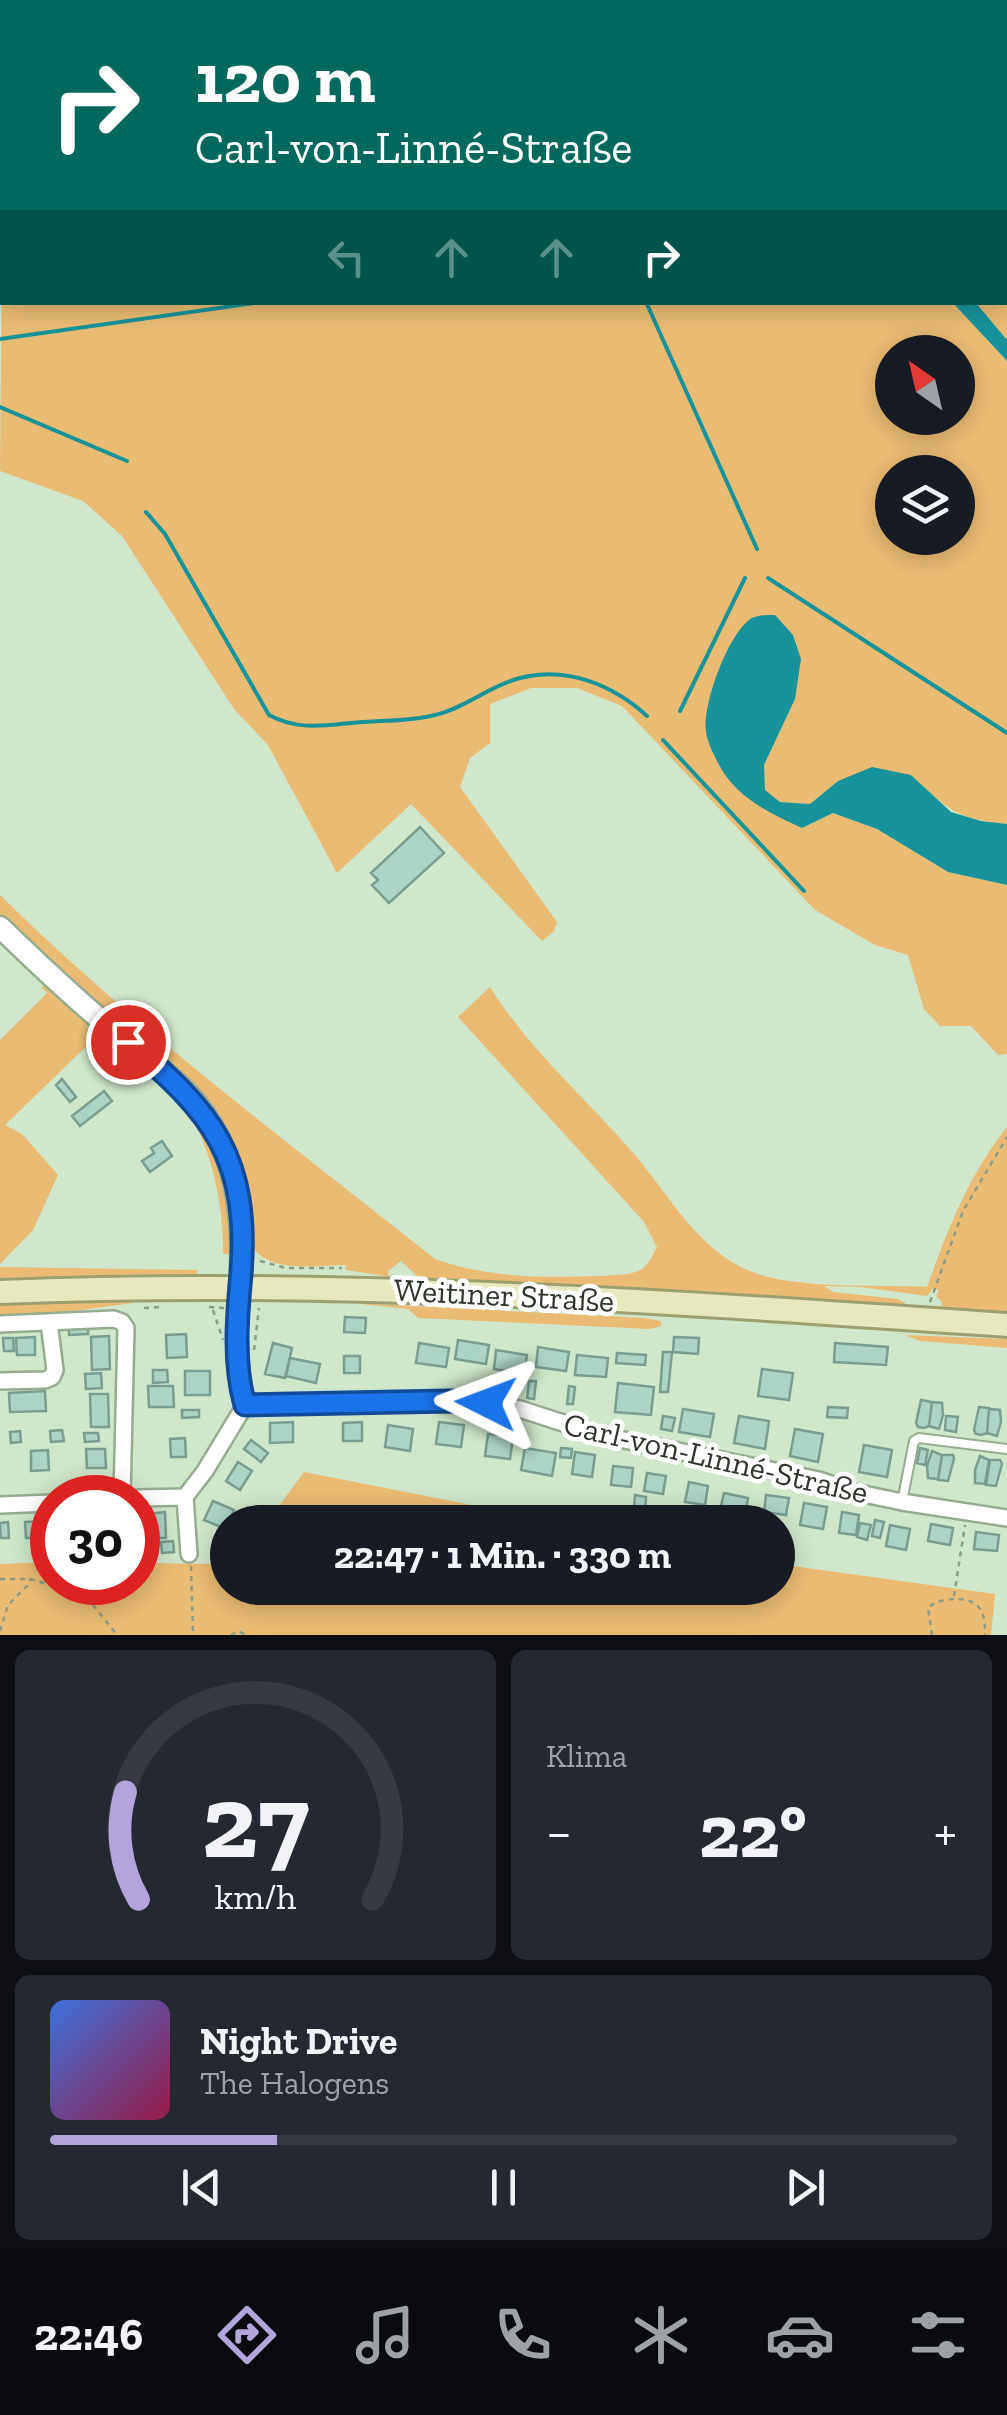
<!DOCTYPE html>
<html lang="de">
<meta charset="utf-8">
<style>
body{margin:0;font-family:"Zilla Slab",serif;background:#242831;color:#f1f3f6;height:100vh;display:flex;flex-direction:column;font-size:38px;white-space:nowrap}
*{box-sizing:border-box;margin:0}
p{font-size:32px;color:#9ea1a6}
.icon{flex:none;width:55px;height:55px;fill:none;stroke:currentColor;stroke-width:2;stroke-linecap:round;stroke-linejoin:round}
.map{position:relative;height:1635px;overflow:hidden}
.panel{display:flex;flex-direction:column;gap:15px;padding:15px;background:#0d0f14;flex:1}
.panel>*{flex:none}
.guide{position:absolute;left:0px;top:0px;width:1008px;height:305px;box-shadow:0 5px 25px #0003;background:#00695c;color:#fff;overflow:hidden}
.needle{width:65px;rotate:326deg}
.controls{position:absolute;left:875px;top:335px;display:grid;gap:20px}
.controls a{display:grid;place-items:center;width:100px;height:100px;border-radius:50%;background:#171b24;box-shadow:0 5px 25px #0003;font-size:50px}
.speed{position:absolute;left:30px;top:1475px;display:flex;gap:20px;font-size:50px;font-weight:700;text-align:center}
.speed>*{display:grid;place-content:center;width:130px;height:130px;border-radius:50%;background:#171b24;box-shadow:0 5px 25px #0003;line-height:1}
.speed .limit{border:15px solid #d22;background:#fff;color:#111}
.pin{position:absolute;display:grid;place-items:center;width:85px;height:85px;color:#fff;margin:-42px;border:5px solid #fff;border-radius:50%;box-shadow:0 2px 10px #0007}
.me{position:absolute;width:110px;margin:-55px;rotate:273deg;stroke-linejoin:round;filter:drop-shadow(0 0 8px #0008)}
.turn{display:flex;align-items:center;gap:35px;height:210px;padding:0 30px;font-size:45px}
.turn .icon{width:130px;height:130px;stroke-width:2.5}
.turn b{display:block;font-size:70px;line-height:85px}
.lanes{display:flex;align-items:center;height:95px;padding:0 30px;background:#0003;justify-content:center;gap:50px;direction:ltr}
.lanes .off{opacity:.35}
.big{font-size:75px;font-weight:800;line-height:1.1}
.panel .widget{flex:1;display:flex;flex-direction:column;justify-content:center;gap:15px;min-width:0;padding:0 35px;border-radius:15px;background:#242831}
.panel .dial{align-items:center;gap:0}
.dial svg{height:260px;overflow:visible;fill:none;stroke:#363941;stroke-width:7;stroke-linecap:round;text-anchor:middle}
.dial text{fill:#f1f3f6;stroke:none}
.song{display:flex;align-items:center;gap:30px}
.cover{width:120px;height:120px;border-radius:15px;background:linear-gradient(135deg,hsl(220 70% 55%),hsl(340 70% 35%))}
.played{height:10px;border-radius:5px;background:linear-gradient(90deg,#b3a4db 25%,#363941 25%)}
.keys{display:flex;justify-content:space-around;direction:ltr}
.heat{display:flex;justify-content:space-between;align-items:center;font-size:55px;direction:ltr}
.panel .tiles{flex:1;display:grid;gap:15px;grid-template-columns:1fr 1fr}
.widget:last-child{grid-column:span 2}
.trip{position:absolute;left:210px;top:1505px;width:585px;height:100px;border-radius:50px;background:#171b24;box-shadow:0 5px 25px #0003;font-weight:800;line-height:100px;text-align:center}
.dock{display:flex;height:160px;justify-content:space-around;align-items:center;background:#090b0e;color:#9ea1a6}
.dock .icon{width:70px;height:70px}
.dock .current{color:#b3a4db}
.dock b{font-size:45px;color:#f1f3f6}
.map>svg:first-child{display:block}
.green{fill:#eabc73;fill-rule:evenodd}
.water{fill:#18939a}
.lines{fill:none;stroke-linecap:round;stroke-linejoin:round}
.stream{stroke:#18939a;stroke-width:4}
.building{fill:#add3c5;stroke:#799d90;stroke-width:2.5}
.lane-casing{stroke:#96ac91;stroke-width:12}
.street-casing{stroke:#96ac91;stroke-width:20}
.secondary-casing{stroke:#96ac91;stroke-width:25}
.primary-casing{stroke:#9ca06f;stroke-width:28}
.path{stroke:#8b9c87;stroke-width:2.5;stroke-dasharray:5 5;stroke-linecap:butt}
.lane{stroke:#fff;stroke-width:8}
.street{stroke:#fff;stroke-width:15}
.secondary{stroke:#fff;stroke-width:20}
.primary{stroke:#e8e8be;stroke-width:22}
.route-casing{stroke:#114b97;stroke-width:25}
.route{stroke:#1a73e8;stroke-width:18}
.labels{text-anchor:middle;stroke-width:9;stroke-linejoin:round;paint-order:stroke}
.street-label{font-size:32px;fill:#2e362b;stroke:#fff}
</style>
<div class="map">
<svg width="1007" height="1635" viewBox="0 0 1007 1635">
<rect width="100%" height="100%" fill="#d0e7cb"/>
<!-- green -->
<path class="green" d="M0 0H716L2 2 0 218Z
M868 0H1007V197L1005 2Z
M1005 222H1007V340L976 303 1005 302Z
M2 241V302L953 303 1007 361V824C956 819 947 809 911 775L838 781 810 804 780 802 764 790V765L795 699 705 730 802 828 833 813 877 829 948 872 1007 885V1054L998 1055 971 1026H940L924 1009 908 955 875 945 815 910 622 706 577 688H531L490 704V743L470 758 460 787 557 922 554 931 542 941 411 804 337 873 268 745 234 709 122 536 83 501 0 471ZM892 352H958V418H892ZM892 472H958V538H892Z
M0 895C135 1028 287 1142 435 1259 488 1278 544 1278 599 1276 611 1275 627 1276 638 1271 648 1267 652 1256 657 1247L644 1222 458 1017 490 987C529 1050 587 1099 635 1155 667 1193 694 1242 739 1266 784 1291 874 1284 927 1287 948 1229 968 1176 1007 1127V1317L944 1313 941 1301 936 1296 939 1290 933 1288 927 1296 861 1287 824 1286 833 1292 898 1299 905 1303 904 1308 419 1278 401 1261 388 1271 389 1277 346 1270 345 1265C316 1265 269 1274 252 1246L238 1165 112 1021 0 918Z
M50 984 137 1060 135 1065 98 1035 5 1125 22 1134 58 1175 33 1230 0 1264V1040L47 993 41 987Z
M198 1118C222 1163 232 1203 229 1254H223C224 1210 214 1159 193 1120Z
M0 1267 197 1270V1276L0 1283Z
M89 1296 133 1303 74 1311 63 1317 0 1320V1299Z
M352 1303 645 1318 661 1321V1326L650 1329 418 1318 408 1309Z
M904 1335 1007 1339V1348L921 1341Z
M304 1472 558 1522H267Z
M52 1562V1582H138V1563L227 1564 228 1588H778V1564L995 1594 991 1635H0V1564Z"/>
<!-- water -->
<path class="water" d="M953 303H976L1007 340V361Z
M775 615 793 635 801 659 795 699 764 765 765 790 780 802 810 804 838 781 872 767 911 775 951 812 981 821 1007 824V885L948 872 877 829 833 813 802 828C768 813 734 796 717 761 713 753 707 741 706 732 702 706 728 632 752 618 758 615 768 615 775 615Z"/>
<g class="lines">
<!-- stream -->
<path class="stream" d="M646 302 757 549
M0 339 262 302
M0 407 127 461
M146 512 165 534 269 715C296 730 322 726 351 723 378 720 409 722 435 715 465 708 491 685 520 678 567 666 613 685 647 716
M768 578 1007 733
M680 711 745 578
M663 740 804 891"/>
</g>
<!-- building -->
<path class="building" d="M420 827 444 853 389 903 372 885 378 880 371 873Z
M62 1079 76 1097 70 1102 56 1085Z
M104 1091 112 1101 80 1126 72 1116Z
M162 1141 172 1156 150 1172 142 1161 154 1153 151 1148Z
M345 1317 366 1318 365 1333 344 1332Z
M69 1328H88V1334L69 1335Z
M186 1334 187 1357 167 1358 166 1335Z
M109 1336 110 1369 92 1370 91 1337Z
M35 1337V1355H17L16 1338Z
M674 1337 699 1338 698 1354 673 1352Z
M3 1338H13L14 1351H4Z
M458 1340 489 1345 486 1364 455 1359Z
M273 1343 292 1348 285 1378 265 1374Z
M419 1343 449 1348 446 1367 416 1363Z
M835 1343 888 1347 886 1365 834 1362Z
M538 1347 569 1352 566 1371 536 1367Z
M496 1350 527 1355 524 1374 494 1369Z
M663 1352H672L668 1392H660Z
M617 1353 646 1355 645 1365 616 1363Z
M577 1355 608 1358 606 1377 575 1375Z
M344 1356H360V1373H344Z
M290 1358 320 1364 316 1383 286 1376Z
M762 1369 793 1373 789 1400 758 1396Z
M153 1370H167L168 1382 153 1383Z
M185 1371H210V1395H185Z
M101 1373 102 1388 86 1389 85 1374Z
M529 1381H536L534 1399 527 1398Z
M618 1383 654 1387 651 1415 615 1412Z
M148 1386H173L174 1407H149Z
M569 1386 575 1387 573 1404H567Z
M45 1391 46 1411 10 1412 9 1393Z
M90 1394H108L109 1427H91Z
M921 1400 932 1402 929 1426 924 1428 918 1427 916 1423Z
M932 1402 942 1403 943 1415 939 1429 929 1426Z
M828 1407 848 1408 847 1418 827 1417Z
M979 1407 989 1408 987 1433 981 1435 976 1434 974 1430Z
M683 1409 714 1414 710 1437 679 1432Z
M989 1409 1000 1410 1001 1422 997 1436 987 1433Z
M182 1410H199V1417L182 1418Z
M663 1416 675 1418 672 1431 661 1429Z
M739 1416 769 1421 765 1449 734 1443Z
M946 1416 958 1417 956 1432 945 1430Z
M293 1422V1442L270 1443V1423Z
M362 1422V1441H343V1423Z
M439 1422 464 1425 461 1447 436 1444Z
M388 1425 413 1429 410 1451 385 1447Z
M795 1429 823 1434 818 1462 790 1456Z
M62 1430 64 1441 51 1442 50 1431Z
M20 1431 21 1442 11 1443 10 1432Z
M84 1433H98L99 1441 85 1442Z
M488 1434 513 1437 510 1459 485 1456Z
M185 1438 186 1457H171L170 1439Z
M251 1440 268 1453 261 1462 244 1449Z
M864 1445 892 1450 887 1477 859 1472Z
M525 1448 556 1453 552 1476 521 1470Z
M561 1448 572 1449 571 1458 560 1457Z
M920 1448 928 1450 925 1465 917 1463Z
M86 1449H105L106 1468H87Z
M48 1450 49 1470 31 1471V1451Z
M932 1451 942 1455 938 1479 928 1478 927 1466Z
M575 1452 595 1455 592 1477 572 1474Z
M942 1455H953L954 1459 948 1481 938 1480Z
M980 1456 989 1460 985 1484 975 1483V1470Z
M990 1460H1000L1002 1464 996 1486 986 1485Z
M238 1462 252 1471 240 1490 226 1481Z
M613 1466 633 1468 631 1487 611 1485Z
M647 1473 666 1476 663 1494 644 1491Z
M689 1482 708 1486 705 1505 685 1502Z
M724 1493 748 1498 744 1520 719 1514Z
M635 1495 646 1497 645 1511 634 1509Z
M766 1495 789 1498 786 1515 764 1512Z
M213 1501 234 1510 226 1529 204 1520Z
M804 1503 827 1507 823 1529 800 1525Z
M674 1507 686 1509 684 1522 672 1521Z
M165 1512 166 1538H148L147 1526 138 1527V1515Z
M842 1512 859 1515 856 1535 839 1533Z
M875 1520 884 1522 880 1538 872 1536Z
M50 1521 51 1546H37V1538H26L25 1522Z
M8 1522 9 1538H1L0 1523Z
M860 1523 871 1525 867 1540 857 1537Z
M931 1524 953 1528 950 1545 928 1541Z
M890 1525 910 1529 906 1550 886 1546Z
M976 1532 999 1535 997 1551 974 1549Z
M173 1541 174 1552 162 1553 161 1542Z"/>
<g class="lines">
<defs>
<path id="lane" d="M867 0 868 2
M902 1502 914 1441 919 1438 1007 1449"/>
<path id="street" d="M240 1286 238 1373 245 1405
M0 1324 114 1319 122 1322 126 1328 122 1498
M0 1381 45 1380 52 1377 55 1370 49 1322
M245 1405 450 1401 486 1403 520 1409 600 1435 819 1480 854 1492 902 1502 1007 1518
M185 1497 189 1554
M138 1498 185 1497 205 1471 245 1405
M0 1505 52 1503"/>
<path id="secondary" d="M0 927C35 961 71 995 109 1027 134 1048 162 1068 186 1092 237 1144 245 1216 240 1286"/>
<path id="primary" d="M0 1292C336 1278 671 1302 1007 1325"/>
</defs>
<!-- lane casing -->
<use href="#lane" class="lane-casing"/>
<!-- street casing -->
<use href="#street" class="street-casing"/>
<!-- secondary casing -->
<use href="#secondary" class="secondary-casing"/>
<!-- primary casing -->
<use href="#primary" class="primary-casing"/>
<!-- path -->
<path class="path" d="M933 0 935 2
M952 2 957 0
M1005 32 1007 31
M1005 128 1007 127
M1005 181H1007
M1005 295 1007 297
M260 1261 286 1268H342
M930 1302 963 1211 1007 1137
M209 1307 225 1308
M144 1308 161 1307
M213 1310 223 1340
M254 1350 259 1308
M191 1566 193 1635
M0 1579H30L85 1595 117 1635
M954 1596 965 1525
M0 1631 8 1605 27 1586 30 1579
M231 1635 238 1631 246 1635
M932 1635 928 1608C940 1597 971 1594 981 1610 985 1617 985 1627 985 1635"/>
<!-- lane -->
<use href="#lane" class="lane"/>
<!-- street -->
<use href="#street" class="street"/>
<!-- secondary -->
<use href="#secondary" class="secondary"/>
<!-- primary -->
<use href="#primary" class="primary"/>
</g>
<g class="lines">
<defs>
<path id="route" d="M128 1042C212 1112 250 1158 241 1274 237 1317 233 1363 245 1405L450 1401 486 1403"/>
</defs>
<!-- route casing -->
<use href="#route" class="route-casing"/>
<!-- route -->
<use href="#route" class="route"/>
</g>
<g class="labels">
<!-- street labels -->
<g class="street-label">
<text transform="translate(504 1295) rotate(3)" y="11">Weitiner Straße</text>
<text transform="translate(716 1458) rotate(13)" y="11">Carl-von-Linné-Straße</text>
</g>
</g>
</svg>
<div class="controls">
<a><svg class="needle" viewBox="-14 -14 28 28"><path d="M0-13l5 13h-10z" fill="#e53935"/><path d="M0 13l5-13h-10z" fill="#9ea1a6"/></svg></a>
<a><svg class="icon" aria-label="layers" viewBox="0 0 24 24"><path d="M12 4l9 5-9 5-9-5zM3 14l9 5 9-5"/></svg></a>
</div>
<div class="speed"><div class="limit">30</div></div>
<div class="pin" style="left:128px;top:1042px;background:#d93025"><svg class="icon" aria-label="arrive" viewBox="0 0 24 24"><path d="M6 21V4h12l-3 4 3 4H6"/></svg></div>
<svg class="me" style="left:486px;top:1403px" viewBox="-20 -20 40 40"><path d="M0-17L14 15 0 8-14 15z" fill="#1a73e8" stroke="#fff" stroke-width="4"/></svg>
<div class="trip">22:47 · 1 Min. · 330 m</div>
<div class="guide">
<div class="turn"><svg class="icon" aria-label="right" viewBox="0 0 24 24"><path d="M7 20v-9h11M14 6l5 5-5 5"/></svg><div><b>120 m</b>Carl-von-Linné-Straße</div></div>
<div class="lanes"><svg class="icon off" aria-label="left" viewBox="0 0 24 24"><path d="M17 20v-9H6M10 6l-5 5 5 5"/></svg><svg class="icon off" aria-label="ahead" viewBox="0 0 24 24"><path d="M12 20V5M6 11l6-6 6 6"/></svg><svg class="icon off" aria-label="ahead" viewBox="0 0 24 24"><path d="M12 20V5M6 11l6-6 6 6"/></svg><svg class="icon" aria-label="right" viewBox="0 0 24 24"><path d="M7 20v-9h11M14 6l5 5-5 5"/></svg></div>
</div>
</div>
<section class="panel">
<div class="tiles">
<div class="widget dial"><svg viewBox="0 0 100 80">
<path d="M14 69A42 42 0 1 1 86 69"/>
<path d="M14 69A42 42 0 0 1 10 36" stroke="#b3a4db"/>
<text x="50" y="56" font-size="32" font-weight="700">27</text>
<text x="50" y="72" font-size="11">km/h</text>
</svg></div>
<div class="widget"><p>Klima</p>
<div class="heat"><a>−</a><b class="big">22°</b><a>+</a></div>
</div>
<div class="widget">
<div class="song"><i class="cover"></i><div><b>Night Drive</b><p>The Halogens</p></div></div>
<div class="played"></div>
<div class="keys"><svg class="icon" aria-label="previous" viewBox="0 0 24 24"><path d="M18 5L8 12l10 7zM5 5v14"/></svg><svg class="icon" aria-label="pause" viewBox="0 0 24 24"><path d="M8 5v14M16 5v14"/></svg><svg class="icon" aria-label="next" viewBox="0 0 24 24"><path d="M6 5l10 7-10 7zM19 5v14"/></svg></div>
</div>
</div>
</section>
<nav class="dock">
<b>22:46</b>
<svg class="icon current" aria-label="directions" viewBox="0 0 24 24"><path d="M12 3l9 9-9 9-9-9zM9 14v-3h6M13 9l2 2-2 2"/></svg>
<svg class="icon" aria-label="music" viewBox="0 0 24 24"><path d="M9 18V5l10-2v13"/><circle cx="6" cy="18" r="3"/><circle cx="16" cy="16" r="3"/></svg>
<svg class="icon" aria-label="phone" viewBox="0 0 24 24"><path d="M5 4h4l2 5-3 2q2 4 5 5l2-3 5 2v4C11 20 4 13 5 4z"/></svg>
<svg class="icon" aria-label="climate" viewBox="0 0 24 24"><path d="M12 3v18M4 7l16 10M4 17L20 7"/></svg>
<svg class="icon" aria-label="car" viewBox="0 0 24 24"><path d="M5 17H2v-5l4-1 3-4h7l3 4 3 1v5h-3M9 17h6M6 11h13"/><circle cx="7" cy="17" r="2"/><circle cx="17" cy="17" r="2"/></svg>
<svg class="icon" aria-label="filters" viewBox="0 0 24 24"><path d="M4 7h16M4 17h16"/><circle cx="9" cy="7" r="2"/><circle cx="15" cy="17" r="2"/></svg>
</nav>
